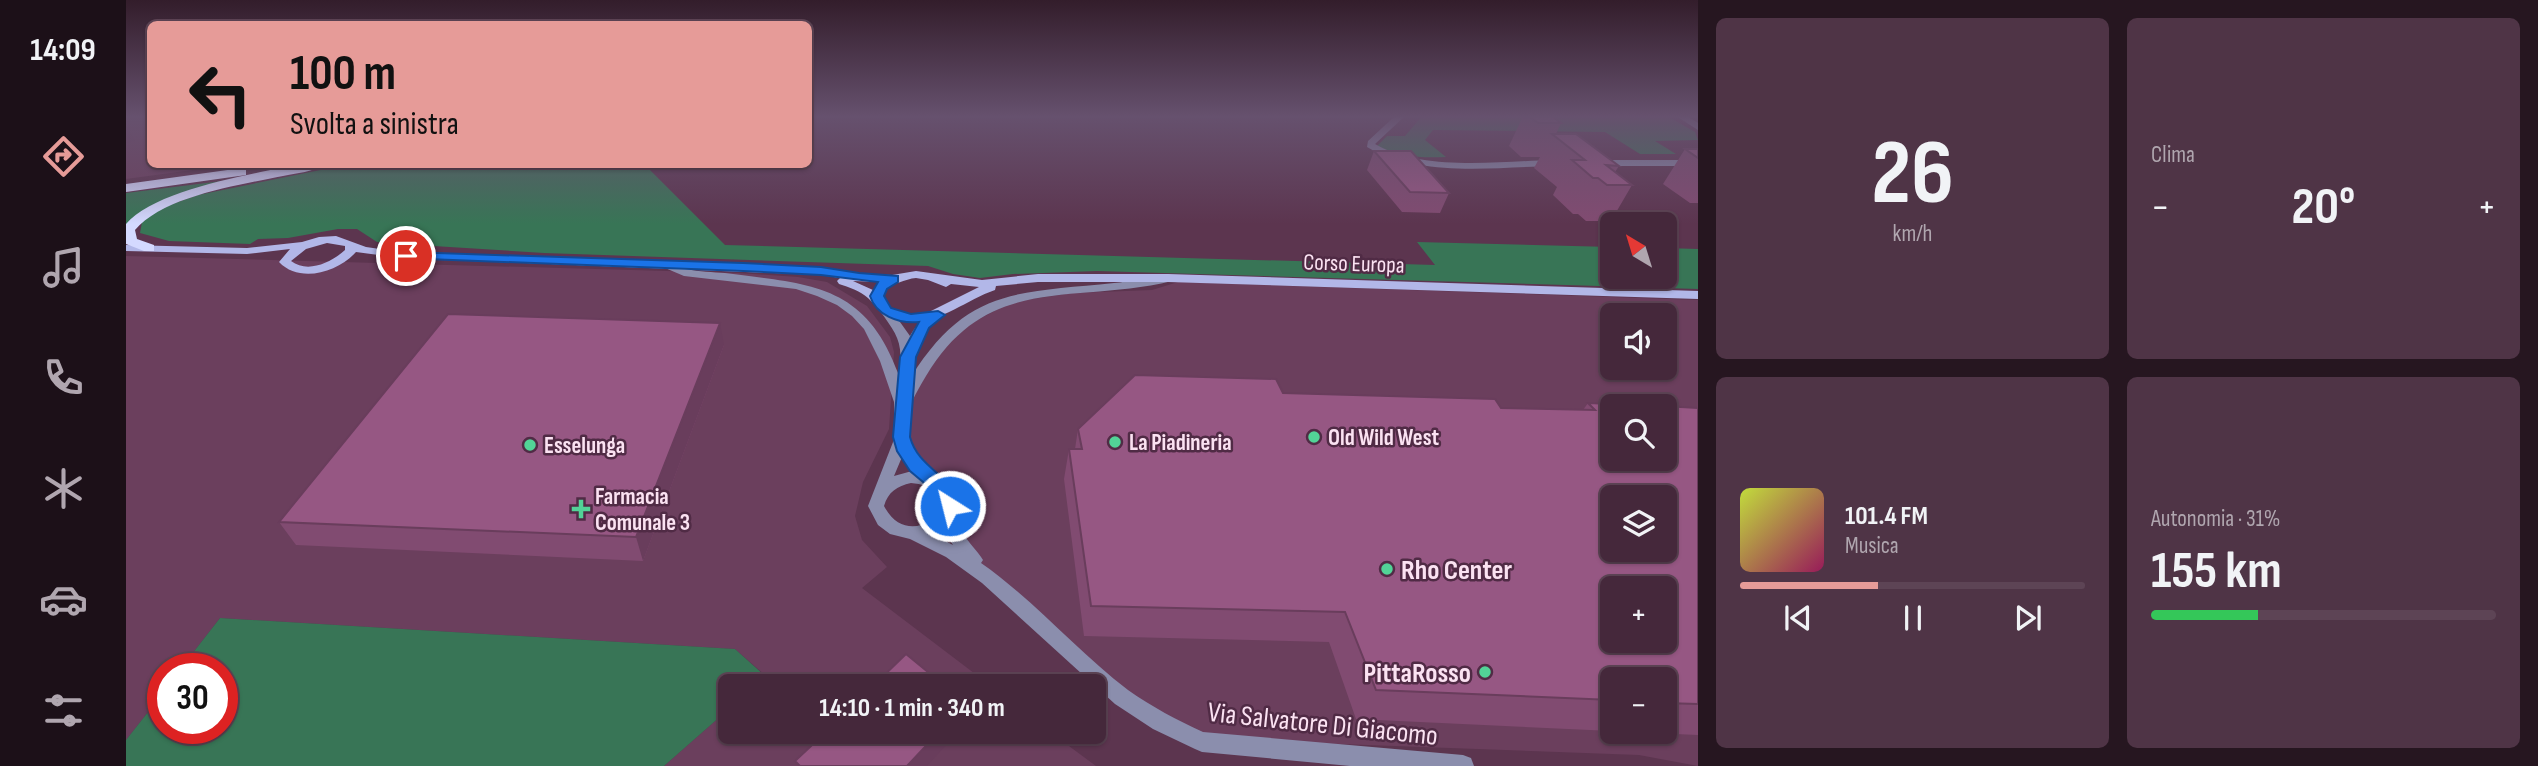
<!DOCTYPE html>
<html lang="it">
<meta charset="utf-8">
<style>
body{margin:0;font-family:"Sofia Sans Condensed",sans-serif;background:#4f3446;color:#f1f3f6;height:100vh;display:flex;flex-direction:column;font-size:26px;white-space:nowrap}
*{box-sizing:border-box;margin:0}
p{font-size:23px;color:#b0a6af}
.icon{flex:none;width:38px;height:38px;fill:none;stroke:currentColor;stroke-width:2;stroke-linecap:round;stroke-linejoin:round}
.map{position:relative;flex:1;overflow:hidden}
.sheet{display:flex;flex-direction:column;gap:18px;padding:18px;background:#261620;width:840px}
.sheet>*{flex:none}
.banner{position:absolute;left:21px;top:21px;width:665px;height:147px;border-radius:10px;box-shadow:0 2px 5px #0004,0 0 0 2px #5d4455;background:#e69b98;color:#111;overflow:hidden}
.needle{width:46px;rotate:322deg}
.controls{position:absolute;left:1474px;top:212px;display:grid;gap:14px}
.controls a{display:grid;place-items:center;width:77px;height:77px;border-radius:10px;background:#45283b;box-shadow:0 2px 5px #0004,0 0 0 2px #5d4455;font-size:35px}
.speed{position:absolute;left:21px;top:653px;display:flex;gap:14px;font-size:35px;font-weight:700;text-align:center}
.speed>*{display:grid;place-content:center;width:91px;height:91px;border-radius:50%;background:#45283b;box-shadow:0 2px 5px #0004,0 0 0 2px #5d4455;line-height:1}
.speed .limit{border:10px solid #d22;background:#fff;color:#111}
.pin{position:absolute;display:grid;place-items:center;width:60px;height:60px;color:#fff;margin:-30px;border:4px solid #fff;border-radius:50%;box-shadow:0 2px 7px #0007}
.me{position:absolute;width:77px;margin:-38px;rotate:324deg;stroke-linejoin:round;filter:drop-shadow(0 0 5px #0008)}
.turn{display:flex;align-items:center;gap:24px;height:147px;padding:0 28px;font-size:32px}
.turn .icon{width:91px;height:91px;stroke-width:2.5}
.turn b{display:block;font-size:49px;line-height:60px}
.big{font-size:52px;font-weight:700;line-height:1.1}
.sheet .card{flex:1;display:flex;flex-direction:column;justify-content:center;gap:10px;min-width:0;padding:0 24px;border-radius:10px;background:#4f3446}
.sheet .dial{align-items:center;gap:0}
.dial b{font-size:91px;line-height:1}
.song{display:flex;align-items:center;gap:21px}
.cover{width:84px;height:84px;border-radius:10px;background:linear-gradient(135deg,hsl(70 70% 55%),hsl(330 70% 35%))}
.played{height:7px;border-radius:4px;background:linear-gradient(90deg,#e69b98 40%,#5d4455 40%)}
.keys{display:flex;justify-content:space-around;direction:ltr}
.heat{display:flex;justify-content:space-between;align-items:center;font-size:38px;direction:ltr}
.charge{height:10px;border-radius:5px;background:linear-gradient(90deg,#34c759 31%,#5d4455 0)}
.sheet .tiles{flex:1;display:grid;gap:18px;grid-template-columns:repeat(2,1fr)}
.trip{position:absolute;left:592px;top:674px;width:388px;height:70px;border-radius:10px;background:#45283b;box-shadow:0 2px 5px #0004,0 0 0 2px #5d4455;font-weight:700;line-height:70px;text-align:center}
main{display:flex;flex:1;min-height:0}
.tabs{display:flex;flex-direction:column;width:126px;justify-content:space-around;align-items:center;background:#1c1018;color:#b0a6af}
.tabs .icon{width:49px;height:49px}
.tabs .current{color:#e69b98}
.tabs b{font-size:32px;color:#f1f3f6}
.map>svg:first-child{display:block}
.built{fill:#6b3f5d;fill-rule:evenodd}
.green{fill:#387556}
.lines{fill:none;stroke-linecap:round;stroke-linejoin:round}
.minor{fill:#8b8ead;fill-rule:evenodd}
.secondary{fill:#b2b7e8;fill-rule:evenodd}
.primary{fill:#d4d9ff;fill-rule:evenodd}
.wall{fill:#814b71}
.shaded-wall{fill:#693d5c}
.building{fill:#965783;stroke:#693d5c;stroke-width:2;fill-rule:evenodd}
.route{fill:#1a73e8;stroke:#114b97;stroke-width:2}
.poi-dot{fill:#52d397;stroke:#502b45;stroke-width:2.5}
.labels{text-anchor:middle;stroke-width:5;stroke-linejoin:round;paint-order:stroke}
.street-label{font-size:23px;fill:#fbe2f2;stroke:#502b45}
.poi-label{font-size:23px;font-weight:bold;fill:#fbe2f2;stroke:#502b45;text-anchor:start}
.near-poi-label{font-size:28px;font-weight:bold;fill:#fbe2f2;stroke:#502b45;text-anchor:start}
.near-street-label{font-size:28px;fill:#fbe2f2;stroke:#502b45}
</style>
<main>
<nav class="tabs">
<b>14:09</b>
<svg class="icon current" aria-label="directions" viewBox="0 0 24 24"><path d="M12 3l9 9-9 9-9-9zM9 14v-3h6M13 9l2 2-2 2"/></svg>
<svg class="icon" aria-label="music" viewBox="0 0 24 24"><path d="M9 18V5l10-2v13"/><circle cx="6" cy="18" r="3"/><circle cx="16" cy="16" r="3"/></svg>
<svg class="icon" aria-label="phone" viewBox="0 0 24 24"><path d="M5 4h4l2 5-3 2q2 4 5 5l2-3 5 2v4C11 20 4 13 5 4z"/></svg>
<svg class="icon" aria-label="climate" viewBox="0 0 24 24"><path d="M12 3v18M4 7l16 10M4 17L20 7"/></svg>
<svg class="icon" aria-label="car" viewBox="0 0 24 24"><path d="M5 17H2v-5l4-1 3-4h7l3 4 3 1v5h-3M9 17h6M6 11h13"/><circle cx="7" cy="17" r="2"/><circle cx="17" cy="17" r="2"/></svg>
<svg class="icon" aria-label="filters" viewBox="0 0 24 24"><path d="M4 7h16M4 17h16"/><circle cx="9" cy="7" r="2"/><circle cx="15" cy="17" r="2"/></svg>
</nav>
<div class="map">
<svg width="1572" height="766" viewBox="0 0 1572 766">
<rect width="100%" height="100%" fill="#5c354f"/>
<!-- built -->
<path class="built" d="M0 116H24V164L104 165 0 179Z
M0 256 612 273 672 277 701 282 741 306 764 337 768 352 763 429 737 482 729 516 736 540 761 567 736 588 865 686H628L639 675 609 649 94 618 55 668H37V693L0 740Z
M1052 282 1572 300V766L1513 755 1077 739 1033 719 859 571 832 534 824 496 782 450 779 404 831 331 885 302 947 293 1026 290ZM1486 315H1538V368H1486ZM1486 406H1538V458H1486ZM1486 497H1538V550H1486ZM1486 588H1538V640H1486ZM1486 679H1538V732H1486Z
M604 708V732H924L970 766H538Z"/>
<!-- green -->
<path class="green" d="M1296 116H1541L1569 132 1572 140 1529 141 1550 154H1514L1479 132 1307 130 1299 140 1320 157C1294 158 1275 157 1251 146L1261 136H1279Z
M518 164 599 245 1309 265 1291 242 1486 247V276H1538V248L1572 249V289L971 271 887 274 854 278 827 274 802 266 418 253 259 243 251 242 231 229H212L162 238 132 239 124 244 43 241 14 233 16 222 35 208 72 195 219 165Z
M104 180C68 191 27 199 0 225V193Z
M94 618 609 649 639 676 628 686H604V708L538 766H0V740L37 693V728H96V668H55Z"/>
<g class="lines">
<!-- minor -->
<path class="minor" d="M1269 116H1279L1249 144C1298 172 1373 161 1428 160L1433 163 1428 166C1368 167 1295 178 1241 147L1242 141Z
M1550 116H1561L1572 123V130Z
M1572 160V166H1472L1467 163 1472 160Z
M536 260C545 262 553 267 561 269 573 272 587 272 599 273 683 284 739 283 772 373 779 344 770 333 754 311L756 308H764L784 336C791 324 802 310 816 312L818 315C813 321 805 325 800 331 791 344 788 362 785 377 841 287 893 293 988 283 1005 282 1031 273 1046 275V281C947 305 862 272 800 376 786 400 777 413 784 441 789 462 808 470 822 484 836 497 831 518 838 534 842 543 852 551 857 560L855 563C908 600 951 651 1002 690 1026 707 1051 720 1077 732L1337 755 1345 758 1348 766H1224L1076 752 1069 749 1027 729 989 704 856 583 820 557 784 539 764 534 752 525 742 506 769 437 768 402 754 361 738 329 726 316 711 305 691 296 670 289 558 276 532 265V261ZM776 457 786 471 768 476ZM785 483C854 490 786 560 758 506 762 492 771 486 785 483ZM820 527 821 536 827 545 806 534Z"/>
<!-- secondary -->
<path class="secondary" d="M210 236 240 247 275 252 617 263 695 267 733 274 766 275 790 271 856 280 912 274H1042L1572 291V299L1042 282H912L870 286 869 290C834 302 801 335 762 317 753 313 749 304 742 298 734 291 723 287 713 284L711 281 714 278 695 275 275 258 230 252C212 272 174 284 153 262L164 249 121 254 0 251V245L121 248 176 242 193 237ZM201 243 219 246V250C206 262 182 274 165 261L180 249ZM790 278 802 280 820 287 825 284 853 287 801 313 780 315 767 310 747 290 727 281 754 282 755 286C766 287 778 279 790 278Z"/>
<!-- primary -->
<path class="primary" d="M174 164H199C188 172 170 173 157 176 113 185 38 196 9 230L11 239 28 245V251H18L0 244V224C30 189 128 174 174 164Z
M116 168 120 169V175L0 192V184Z"/>
</g>
<!-- wall -->
<path class="wall" d="M1397 116H1426L1435 123 1430 134 1493 166 1489 172 1506 185 1485 221H1460L1452 214H1447L1427 195 1431 187 1408 168 1414 157H1395L1383 146Z
M1559 149H1572V203H1564L1537 184Z
M1248 151 1323 193 1314 213 1276 212 1241 170Z
M598 345 517 561 170 545 153 522Z
M1462 403 1572 408V735L1503 732H1538V679H1486V731L1230 719 1203 642 958 636 938 479 943 449H949L952 429 1375 408 1457 410Z"/>
<!-- shaded-wall -->
<path class="shaded-wall" d="M0 126 9 141 0 143Z
M594 323 598 345 517 561 510 537Z
M813 732H832L801 766H781Z"/>
<!-- building -->
<path class="building" d="M1403 116H1426L1435 123H1412Z
M1426 134H1450L1493 166 1480 165 1506 185H1481L1472 178H1467L1446 160H1459Z
M1559 149H1572V158Z
M1248 151H1285L1323 193 1284 192Z
M322 314 594 323 510 537 153 522Z
M1009 375 1150 379 1157 393 1369 399 1375 408 1469 410 1462 403 1537 406H1486V458H1538V406L1572 408V704L1538 703V679H1486V700L1250 690 1219 612 965 606 943 449H956L952 429ZM1486 497H1538V550H1486ZM1486 588H1538V640H1486Z
M780 654 819 686H747Z
M700 732H813L781 766H674L669 761Z"/>
<!-- sky -->
<linearGradient id="sky" x2="0" y2="1"><stop stop-color="#331d2b"/><stop offset="0.52" stop-color="#66516e"/><stop offset="1" stop-color="#66516e" stop-opacity="0"/></linearGradient>
<rect width="1572" height="224" fill="url(#sky)"/>
<!-- route -->
<path class="route" d="M280 252 617 263 695 267 733 273 772 276V282L761 289 758 296 765 308 785 314 812 311 819 315 803 328 790 357 784 437C793 470 827 474 833 506L830 511H817L809 492 784 471 771 451 767 437 774 357 793 322C772 324 750 315 744 296L752 282 695 275 617 271 275 258V253Z"/>
<!-- markers -->
<g class="poi-dot">
<circle cx="1188" cy="437" r="7"/>
<circle cx="989" cy="442" r="7"/>
<circle cx="404" cy="445" r="7"/>
<path d="M451.5 498.5h7v7h7v7h-7v7h-7v-7h-7v-7h7z"/>
<circle cx="1261" cy="569" r="7"/>
<circle cx="1359" cy="672" r="7"/>
</g>
<g class="labels">
<!-- street labels -->
<g class="street-label">
<text transform="translate(1228 263) rotate(2)" y="8">Corso Europa</text>
</g>
<!-- poi labels -->
<g class="poi-label">
<text x="1202" y="445">Old Wild West</text>
<text x="1003" y="450">La Piadineria</text>
<text x="418" y="453">Esselunga</text>
<text x="469" y="504">Farmacia<tspan x="469" dy="26">Comunale 3</tspan></text>
</g>
<!-- near-poi labels -->
<g class="near-poi-label">
<text x="1275" y="579">Rho Center</text>
<text x="1345" y="682" text-anchor="end">PittaRosso</text>
</g>
<!-- near-street labels -->
<g class="near-street-label">
<text transform="translate(1197 723) rotate(6)" y="10">Via Salvatore Di Giacomo</text>
</g>
</g>
</svg>
<div class="controls">
<a><svg class="needle" viewBox="-14 -14 28 28"><path d="M0-13l5 13h-10z" fill="#e53935"/><path d="M0 13l5-13h-10z" fill="#b0a6af"/></svg></a>
<a><svg class="icon" aria-label="sound" viewBox="0 0 24 24"><path d="M4 9h4l5-4v14l-5-4H4zM17 9q2 3 0 6"/></svg></a>
<a><svg class="icon" aria-label="search" viewBox="0 0 24 24"><circle cx="10" cy="10" r="6"/><path d="M15 15l6 6"/></svg></a>
<a><svg class="icon" aria-label="layers" viewBox="0 0 24 24"><path d="M12 4l9 5-9 5-9-5zM3 14l9 5 9-5"/></svg></a>
<a>+</a>
<a>−</a>
</div>
<div class="speed"><div class="limit">30</div></div>
<div class="pin" style="left:280px;top:256px;background:#d93025"><svg class="icon" aria-label="arrive" viewBox="0 0 24 24"><path d="M6 21V4h12l-3 4 3 4H6"/></svg></div>
<svg class="me" style="left:824px;top:506px" viewBox="-20 -20 40 40"><circle r="17" fill="#1a73e8" stroke="#fff" stroke-width="3"/><path d="M0-11L8 9 0 5-8 9z" fill="#fff"/></svg>
<div class="trip">14:10 · 1 min · 340 m</div>
<div class="banner">
<div class="turn"><svg class="icon" aria-label="left" viewBox="0 0 24 24"><path d="M17 20v-9H6M10 6l-5 5 5 5"/></svg><div><b>100 m</b>Svolta a sinistra</div></div>
</div>
</div>
<section class="sheet">
<div class="tiles">
<div class="card dial"><b>26</b><p>km/h</p></div>
<div class="card"><p>Clima</p>
<div class="heat"><a>−</a><b class="big">20°</b><a>+</a></div>
</div>
<div class="card">
<div class="song"><i class="cover"></i><div><b>101.4 FM</b><p>Musica</p></div></div>
<div class="played"></div>
<div class="keys"><svg class="icon" aria-label="previous" viewBox="0 0 24 24"><path d="M18 5L8 12l10 7zM5 5v14"/></svg><svg class="icon" aria-label="pause" viewBox="0 0 24 24"><path d="M8 5v14M16 5v14"/></svg><svg class="icon" aria-label="next" viewBox="0 0 24 24"><path d="M6 5l10 7-10 7zM19 5v14"/></svg></div>
</div>
<div class="card"><p>Autonomia · 31%</p><b class="big">155 km</b><div class="charge"></div></div>
</div>
</section>
</main>
